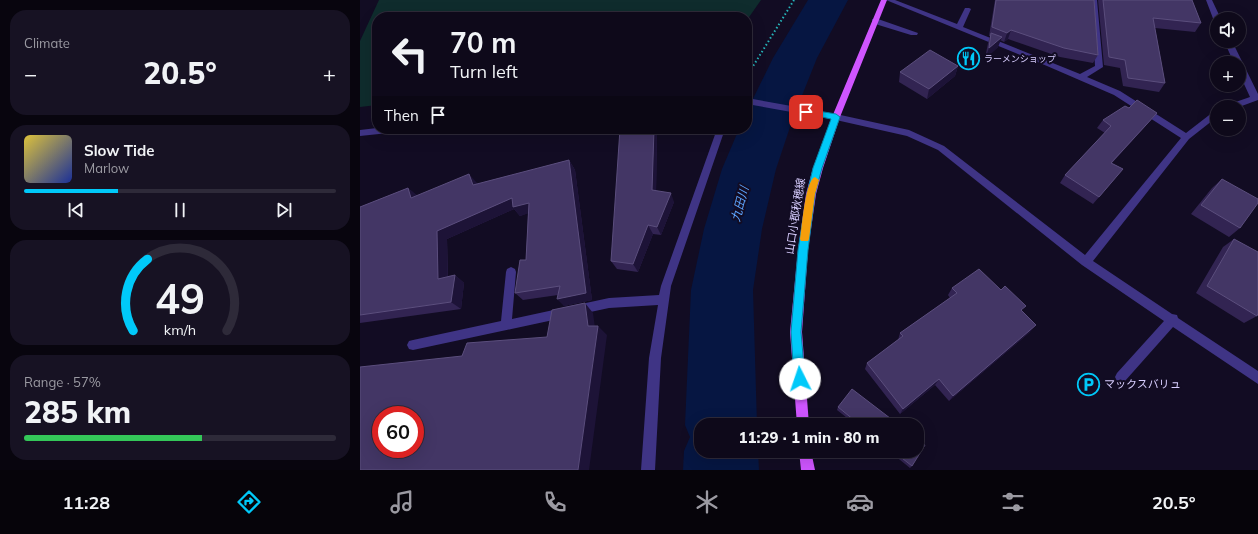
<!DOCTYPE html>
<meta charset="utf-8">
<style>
body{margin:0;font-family:Mulish,"Noto Sans JP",sans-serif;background:#171223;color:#f1f3f6;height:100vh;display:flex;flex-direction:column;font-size:15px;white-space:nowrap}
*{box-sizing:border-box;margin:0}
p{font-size:13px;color:#9b9aa2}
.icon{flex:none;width:22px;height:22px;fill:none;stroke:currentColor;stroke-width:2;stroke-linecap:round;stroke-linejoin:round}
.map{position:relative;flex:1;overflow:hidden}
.details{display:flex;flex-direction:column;gap:10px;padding:10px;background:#08050e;width:360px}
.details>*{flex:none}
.banner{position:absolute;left:12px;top:12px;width:380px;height:122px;border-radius:16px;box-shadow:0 4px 16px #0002,0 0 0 1px #2e2a39;background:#0e091a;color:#f1f3f6;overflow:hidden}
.fabs{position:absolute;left:850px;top:12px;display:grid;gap:8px}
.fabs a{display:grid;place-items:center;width:36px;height:36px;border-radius:50%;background:#0e091a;box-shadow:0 4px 16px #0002,0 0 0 1px #2e2a39;font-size:20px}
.speed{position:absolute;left:12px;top:406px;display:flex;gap:8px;font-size:20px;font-weight:700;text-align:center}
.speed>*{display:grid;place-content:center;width:52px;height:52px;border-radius:50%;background:#0e091a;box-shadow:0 4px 16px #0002,0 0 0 1px #2e2a39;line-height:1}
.speed .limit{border:6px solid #d22;background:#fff;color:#111}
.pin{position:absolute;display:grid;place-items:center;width:34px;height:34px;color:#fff;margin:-17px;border-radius:8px;box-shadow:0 2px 6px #0006}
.me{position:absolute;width:44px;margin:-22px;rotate:356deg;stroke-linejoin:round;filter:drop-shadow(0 0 3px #0008)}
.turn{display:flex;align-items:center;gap:14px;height:84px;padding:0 12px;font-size:18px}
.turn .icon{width:52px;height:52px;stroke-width:2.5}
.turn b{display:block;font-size:28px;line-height:34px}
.then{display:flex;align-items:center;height:38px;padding:0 12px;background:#0003;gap:8px;font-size:15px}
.big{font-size:30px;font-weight:800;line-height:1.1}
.details .tile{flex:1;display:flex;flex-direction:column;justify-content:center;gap:6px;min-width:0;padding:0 14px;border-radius:16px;background:#171223}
.details .dial{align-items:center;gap:0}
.dial svg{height:104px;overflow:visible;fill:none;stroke:#2e2a39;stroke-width:7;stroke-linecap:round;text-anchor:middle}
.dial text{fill:#f1f3f6;stroke:none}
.song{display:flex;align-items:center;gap:12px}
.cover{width:48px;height:48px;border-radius:6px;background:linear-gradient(135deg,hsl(50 70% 55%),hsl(230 70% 35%))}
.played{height:4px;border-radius:2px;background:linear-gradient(90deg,#00c9f9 30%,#2e2a39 30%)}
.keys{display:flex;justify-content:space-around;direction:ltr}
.heat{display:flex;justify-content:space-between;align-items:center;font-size:22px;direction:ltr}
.charge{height:6px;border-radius:3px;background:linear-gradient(90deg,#34c759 57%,#2e2a39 0)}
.trip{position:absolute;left:334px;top:418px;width:230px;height:40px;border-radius:16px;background:#0e091a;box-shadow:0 4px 16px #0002,0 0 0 1px #2e2a39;font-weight:800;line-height:40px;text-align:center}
.tabs{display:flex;height:64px;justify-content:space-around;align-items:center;background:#06040a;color:#9b9aa2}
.tabs .icon{width:28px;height:28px}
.tabs .current{color:#00c9f9}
.tabs b{font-size:18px;color:#f1f3f6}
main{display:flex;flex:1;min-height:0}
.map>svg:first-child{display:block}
.green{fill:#0f2c2d}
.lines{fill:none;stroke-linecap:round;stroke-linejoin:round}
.river{fill:#061642;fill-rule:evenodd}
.path{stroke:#26b6bb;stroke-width:2;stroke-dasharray:1.5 2.5;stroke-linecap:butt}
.minor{fill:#3f3485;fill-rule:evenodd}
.major{fill:#cf55ff;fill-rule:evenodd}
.wall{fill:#322452}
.shaded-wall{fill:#1d1337}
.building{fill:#433665;stroke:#5b4e7d;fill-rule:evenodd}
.route{fill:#00c9f9;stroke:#0083a2}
.slow{fill:#f59e0b}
.labels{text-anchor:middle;stroke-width:4;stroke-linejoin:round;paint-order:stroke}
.far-poi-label{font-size:9px;fill:#d8ceff;stroke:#120c23;text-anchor:start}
.street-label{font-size:11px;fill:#d8ceff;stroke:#120c23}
.poi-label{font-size:11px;fill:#d8ceff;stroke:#120c23;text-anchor:start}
.water-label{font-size:12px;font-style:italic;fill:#5ca4ff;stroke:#120c23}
</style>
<main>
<section class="details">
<div class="tile"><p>Climate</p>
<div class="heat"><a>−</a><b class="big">20.5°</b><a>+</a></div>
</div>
<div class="tile">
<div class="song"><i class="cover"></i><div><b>Slow Tide</b><p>Marlow</p></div></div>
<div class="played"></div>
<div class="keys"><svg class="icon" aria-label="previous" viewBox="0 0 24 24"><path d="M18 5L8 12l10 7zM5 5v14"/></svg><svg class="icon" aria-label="pause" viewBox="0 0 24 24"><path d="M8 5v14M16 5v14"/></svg><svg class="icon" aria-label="next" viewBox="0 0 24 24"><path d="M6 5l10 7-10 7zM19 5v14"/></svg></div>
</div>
<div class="tile dial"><svg viewBox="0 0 100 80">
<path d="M14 69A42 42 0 1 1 86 69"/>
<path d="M14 69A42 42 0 0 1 25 14" stroke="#00c9f9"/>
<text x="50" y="56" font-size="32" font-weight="700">49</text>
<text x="50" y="72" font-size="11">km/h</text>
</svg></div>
<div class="tile"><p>Range · 57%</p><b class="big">285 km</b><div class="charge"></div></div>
</section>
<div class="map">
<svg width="898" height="470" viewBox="0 0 898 470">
<rect width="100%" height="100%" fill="#120c23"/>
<!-- green -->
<path class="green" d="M19 0H401L387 20V17H17V105L0 107V41Z"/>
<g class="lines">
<!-- river -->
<path class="river" d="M448 0H488L457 58 433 118 416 169 402 229 393 290 397 425H341V451H398L399 470H323L324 451 330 437 325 425 331 290 344 229 362 169 379 129H387V111L413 58Z"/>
<!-- path -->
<path class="path" d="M387 76 434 0"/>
<!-- minor -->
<path class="minor" d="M526 0H535L597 24 605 8H609L611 9 603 27 720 74 735 66 731 0H737L743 67 727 77 760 91 826 133 857 109V117L829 139 733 261 812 314 817 315 818 318 898 371V384L813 327 765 381 761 383 757 381 755 377 757 373 804 321 722 265 578 150 547 136 476 120 387 104V98L476 114 549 130 584 146 725 255 821 138 754 95 687 66Z
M846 0H852L861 19H857V21H854Z
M512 19H518L558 33 557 35H551L512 23Z
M864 41H872L898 94V100L879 107H866L867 105 890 97 879 73V63H874Z
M17 128V129H42L38 132 0 136V130Z
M357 129H365L311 286 301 358 295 470H281L289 358 298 305 249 308 53 350 49 349 47 345 49 341 53 340 141 321 146 272 147 269 151 267 155 269 156 272 152 319 249 298 299 295 301 286Z"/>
<!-- major -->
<path class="major" d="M521 0H527L480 117 463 168 456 194 448 250 442 332 449 425H437L430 332 438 250 446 194 453 168 472 117Z
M439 451H451L455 470H441Z"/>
</g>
<!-- wall -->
<path class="wall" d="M635 0H734L738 55 733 63 700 57 648 39 644 42 640 40 638 47 625 59 628 43 630 36H629Z
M738 0H832L841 23 835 32 795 28 805 83 799 92 763 86 760 68 744 65Z
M598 66 595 76 567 99 539 82 540 72Z
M743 120H791L752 163 763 169 733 204 700 183 705 175 745 133 737 128Z
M297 129 296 191 314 202 301 235 293 234 278 272 257 269 251 261Z
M209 160 215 170 232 300 204 306 198 295 163 300 155 293 166 260 168 213 160 216 154 209 87 239 88 276 95 275 104 283 101 309 0 323V206V207L48 188 57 196 118 184Z
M862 179 880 228 869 237 831 214 852 188Z
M874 239 897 316 884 323 836 293 863 247Z
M592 288 662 311 670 332 589 401 575 385 540 414 505 369 507 363 538 340 540 333 590 298 588 295Z
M478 407 539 425H496L477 410Z
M529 451H557L552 466 550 468Z"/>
<!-- shaded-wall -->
<path class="shaded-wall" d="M651 30 648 39 644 42 647 33Z
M642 37 638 47 625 59 629 48Z
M598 66 595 76 567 99 569 89Z
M797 113 791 120 745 170 751 163Z
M294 129H297L296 199 292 190Z
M209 160 215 170 232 300 204 306 197 299 226 293Z
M109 174 117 183 121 194 113 185Z
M48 188 58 196 51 198Z
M311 193 314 202 301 235 297 227Z
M152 198 169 203 176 211 160 216 154 209 87 239 88 286 78 279 77 231Z
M288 225 293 234 278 272 273 264Z
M95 275 104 283 101 309 91 302Z
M225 303 233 313 236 335 228 326Z
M676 325 670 332 589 401 593 396Z
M238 326 247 335 229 470H218Z
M579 379 575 385 540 414 543 409Z"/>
<!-- building -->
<path class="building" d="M636 0H734L738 55 704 48 651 30 647 33 632 27Z
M743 0H832L841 23 793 18 805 83 768 78 765 60 749 57Z
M631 33 642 37 629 48Z
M570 50 598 66 569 89 540 72Z
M777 100 797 113 751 163 763 169 739 197 705 175 751 126 743 120 765 106 769 108Z
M260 129H294L292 190 311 193 297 227 288 225 273 264 251 261Z
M209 160 226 293 197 299 200 286 155 293 160 260H166L169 203 153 207 152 198 77 231 78 279 95 275 91 302 0 315V207L48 188 51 198 109 174 113 185Z
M862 179 898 199V203L880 228 841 205Z
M874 239 898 252V313L897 316 847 286Z
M619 269 641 290 645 286 666 306 661 310 676 325 593 396 579 379 543 409 507 363 543 336 540 333 597 293 592 288Z
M225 303 228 326H238L218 470H0V367L102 356 107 343 187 337 192 310ZM21 415H55V449H21Z
M492 389 539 425H500L478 407Z
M557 439 565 445 552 466 533 451H557Z"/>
<!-- route -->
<path class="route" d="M446 109 476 114 480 117 462 168 455 194 448 250 441 332 445 379 443 382 440 384 436 382 434 379 431 332 438 250 447 194 453 168 471 119 443 113 442 112Z"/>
<!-- slow -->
<path class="slow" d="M455 177 459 180 455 194 449 239 448 241H441L440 239C442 228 445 180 455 177Z"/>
<!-- icons -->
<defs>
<symbol id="restaurant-ring" viewBox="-11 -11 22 22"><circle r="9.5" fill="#120c23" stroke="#00c9f9" stroke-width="1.5"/><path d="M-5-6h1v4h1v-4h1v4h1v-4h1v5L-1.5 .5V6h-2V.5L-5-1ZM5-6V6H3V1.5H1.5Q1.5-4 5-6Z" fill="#00c9f9"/></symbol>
<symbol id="parking-ring" viewBox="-11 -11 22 22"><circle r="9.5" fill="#120c23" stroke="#00c9f9" stroke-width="1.5"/><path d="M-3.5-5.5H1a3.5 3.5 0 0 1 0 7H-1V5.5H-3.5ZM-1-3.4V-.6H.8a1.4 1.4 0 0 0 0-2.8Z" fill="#00c9f9"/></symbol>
</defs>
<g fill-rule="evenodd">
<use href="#restaurant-ring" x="596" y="46" width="25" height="25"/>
<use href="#parking-ring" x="716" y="372" width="25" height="25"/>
</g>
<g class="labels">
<!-- far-poi labels -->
<g class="far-poi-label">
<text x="624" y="62">ラーメンショップ</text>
</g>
<!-- street labels -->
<g class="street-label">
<text transform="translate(435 216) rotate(-81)" y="4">山口小郡秋穂線</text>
</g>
<!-- poi labels -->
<g class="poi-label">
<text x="744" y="388">マックスバリュ</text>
</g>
<!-- water labels -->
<g class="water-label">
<text transform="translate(380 204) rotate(-75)" y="4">九田川</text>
</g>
</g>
</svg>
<div class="fabs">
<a><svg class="icon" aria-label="sound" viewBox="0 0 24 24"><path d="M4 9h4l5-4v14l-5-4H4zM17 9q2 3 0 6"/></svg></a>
<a>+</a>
<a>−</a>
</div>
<div class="speed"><div class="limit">60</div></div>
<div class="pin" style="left:446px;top:112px;background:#d93025"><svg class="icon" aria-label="arrive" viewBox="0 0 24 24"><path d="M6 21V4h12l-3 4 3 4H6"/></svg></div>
<svg class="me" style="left:440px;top:379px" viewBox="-20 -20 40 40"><circle r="19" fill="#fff"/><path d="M0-13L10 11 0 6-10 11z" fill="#00c9f9"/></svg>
<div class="trip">11:29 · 1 min · 80 m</div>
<div class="banner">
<div class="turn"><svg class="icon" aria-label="left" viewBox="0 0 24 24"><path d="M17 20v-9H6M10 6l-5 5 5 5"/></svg><div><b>70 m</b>Turn left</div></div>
<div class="then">Then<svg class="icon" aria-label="arrive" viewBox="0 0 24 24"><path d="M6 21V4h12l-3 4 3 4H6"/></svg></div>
</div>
</div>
</main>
<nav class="tabs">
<b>11:28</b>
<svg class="icon current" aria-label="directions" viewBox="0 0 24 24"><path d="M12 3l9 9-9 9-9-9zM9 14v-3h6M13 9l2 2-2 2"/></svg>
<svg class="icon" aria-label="music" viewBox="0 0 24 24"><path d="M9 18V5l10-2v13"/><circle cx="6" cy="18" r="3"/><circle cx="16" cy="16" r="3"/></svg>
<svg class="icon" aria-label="phone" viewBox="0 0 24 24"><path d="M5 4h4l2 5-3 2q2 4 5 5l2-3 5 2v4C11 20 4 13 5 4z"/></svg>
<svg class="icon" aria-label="climate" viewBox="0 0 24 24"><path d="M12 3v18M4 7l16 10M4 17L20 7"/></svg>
<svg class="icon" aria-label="car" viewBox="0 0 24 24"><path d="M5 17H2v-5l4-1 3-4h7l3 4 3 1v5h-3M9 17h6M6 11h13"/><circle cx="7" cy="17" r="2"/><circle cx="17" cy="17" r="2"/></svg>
<svg class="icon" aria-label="filters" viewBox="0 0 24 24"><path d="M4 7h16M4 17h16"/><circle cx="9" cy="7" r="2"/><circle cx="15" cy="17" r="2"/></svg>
<b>20.5°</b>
</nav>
